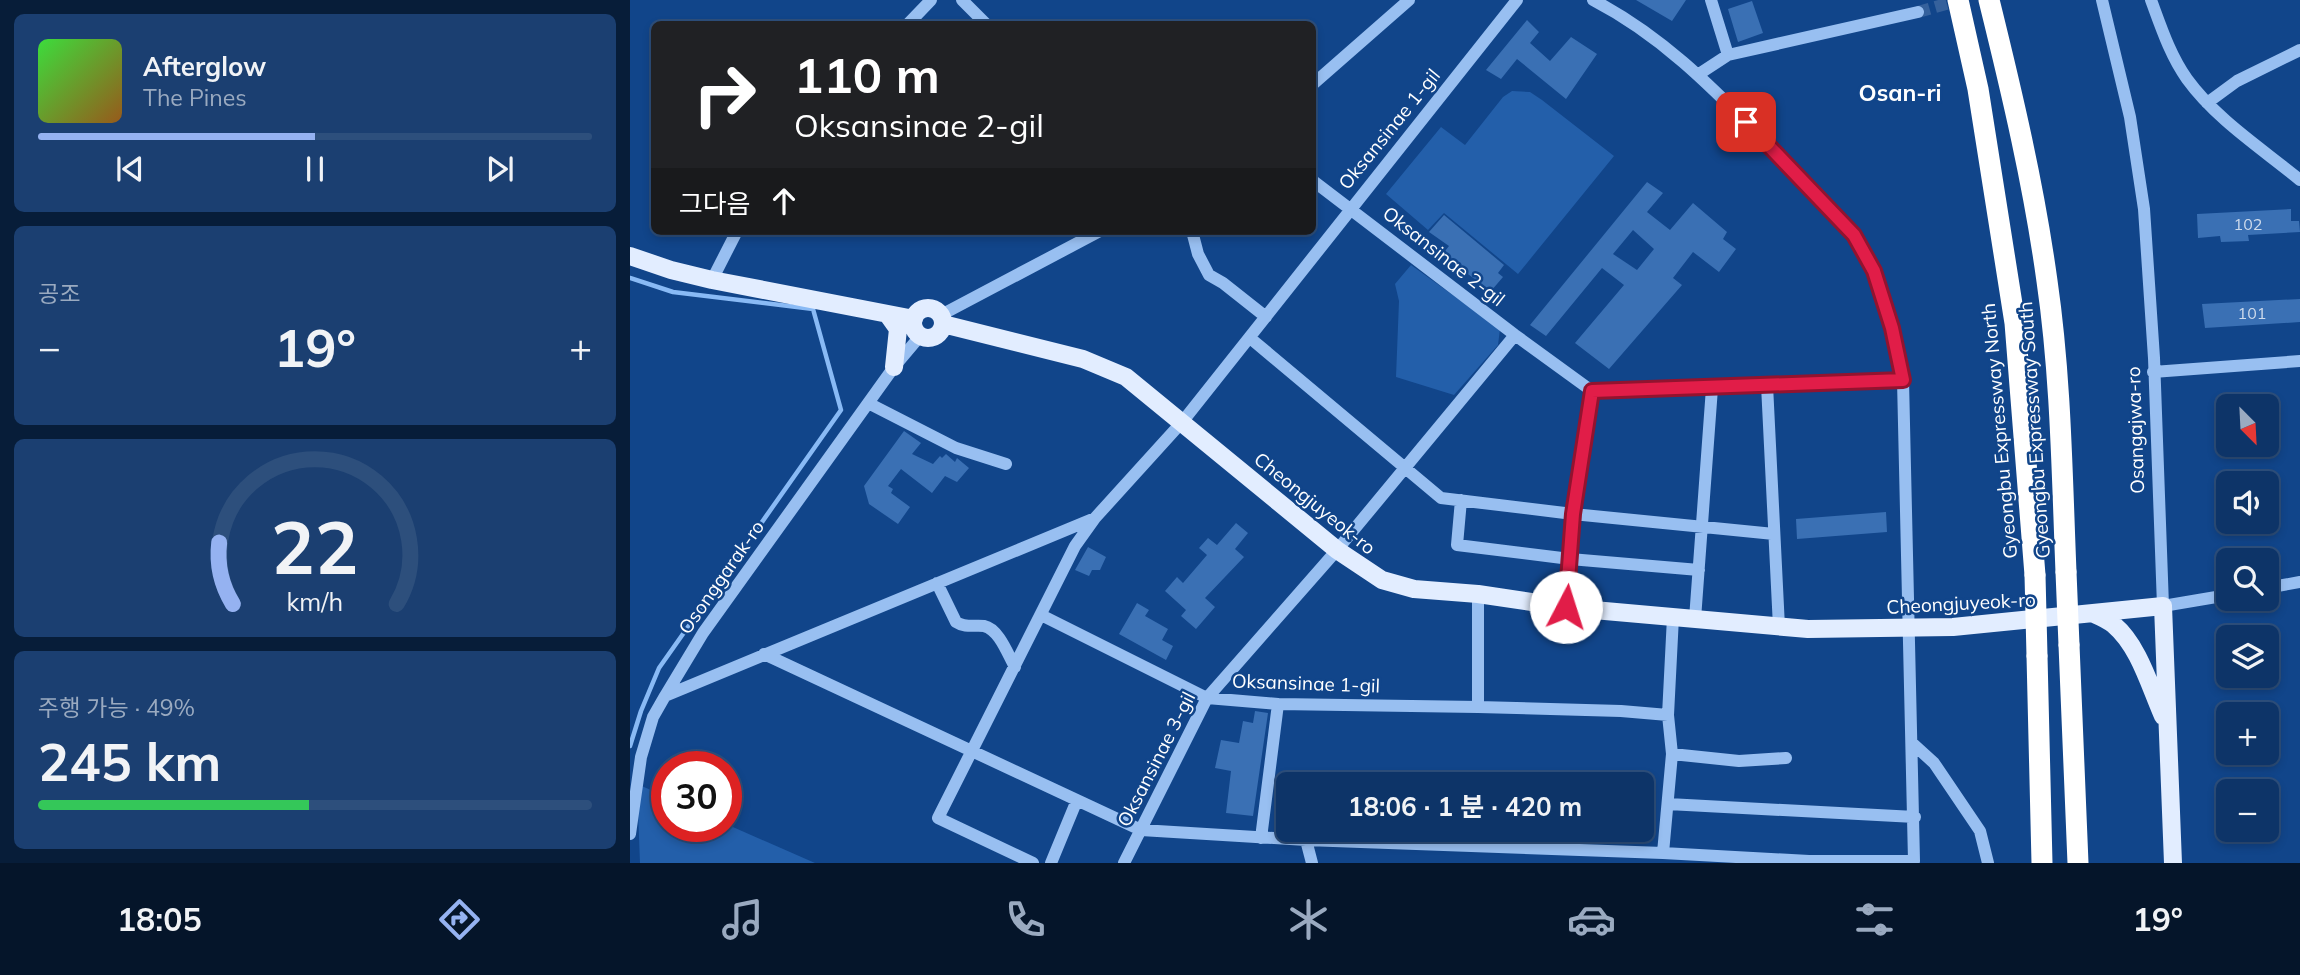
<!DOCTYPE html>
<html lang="ko">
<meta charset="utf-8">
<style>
body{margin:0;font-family:Mulish,"Noto Sans KR",sans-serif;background:#1b3f71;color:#f1f3f6;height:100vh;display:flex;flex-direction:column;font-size:26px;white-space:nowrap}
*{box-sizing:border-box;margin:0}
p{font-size:23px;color:#9aaac0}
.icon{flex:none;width:38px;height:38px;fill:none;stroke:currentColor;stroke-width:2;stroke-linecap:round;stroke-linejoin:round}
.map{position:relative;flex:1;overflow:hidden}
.details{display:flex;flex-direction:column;gap:14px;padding:14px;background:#071d39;width:630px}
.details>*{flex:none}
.banner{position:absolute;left:21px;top:21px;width:665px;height:214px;border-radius:10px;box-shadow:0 4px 10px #0003,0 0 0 2px #2d4f7c;background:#202124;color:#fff;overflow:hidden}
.needle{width:46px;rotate:156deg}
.tools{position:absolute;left:1586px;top:394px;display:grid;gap:14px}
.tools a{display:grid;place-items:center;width:63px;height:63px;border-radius:10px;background:#0d3468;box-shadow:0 4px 10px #0003,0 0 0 2px #2d4f7c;font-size:35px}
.speed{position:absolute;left:21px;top:751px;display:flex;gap:14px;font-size:35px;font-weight:700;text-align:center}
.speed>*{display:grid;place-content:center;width:91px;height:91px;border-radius:50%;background:#0d3468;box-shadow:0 4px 10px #0003,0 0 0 2px #2d4f7c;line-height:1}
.speed .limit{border:10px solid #d22;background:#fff;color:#111}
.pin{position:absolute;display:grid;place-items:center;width:60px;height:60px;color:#fff;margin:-30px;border-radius:14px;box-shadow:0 4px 10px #0006}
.me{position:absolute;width:77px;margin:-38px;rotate:5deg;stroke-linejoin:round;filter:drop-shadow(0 0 5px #0008)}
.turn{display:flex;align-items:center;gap:24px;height:147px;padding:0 28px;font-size:32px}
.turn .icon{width:91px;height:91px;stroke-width:2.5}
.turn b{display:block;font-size:49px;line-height:60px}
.then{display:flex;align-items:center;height:66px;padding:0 28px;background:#0003;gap:14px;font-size:26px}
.big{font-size:52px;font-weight:700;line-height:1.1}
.details .card{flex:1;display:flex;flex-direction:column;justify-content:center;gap:10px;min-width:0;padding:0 24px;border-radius:10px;background:#1b3f71}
.details .dial{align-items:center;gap:0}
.dial svg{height:182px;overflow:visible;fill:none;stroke:#2d4f7c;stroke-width:7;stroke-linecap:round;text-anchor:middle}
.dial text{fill:#f1f3f6;stroke:none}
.song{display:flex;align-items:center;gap:21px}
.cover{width:84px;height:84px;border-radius:10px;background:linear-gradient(135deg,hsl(120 70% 55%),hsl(30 70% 35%))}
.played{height:7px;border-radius:4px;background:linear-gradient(90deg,#95b2f1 50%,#2d4f7c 50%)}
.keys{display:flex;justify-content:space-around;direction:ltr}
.heat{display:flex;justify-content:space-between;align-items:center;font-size:38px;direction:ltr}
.charge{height:10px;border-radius:5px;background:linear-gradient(90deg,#34c759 49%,#2d4f7c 0)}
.trip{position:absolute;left:646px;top:772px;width:378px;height:70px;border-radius:10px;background:#0d3468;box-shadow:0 4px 10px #0003,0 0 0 2px #2d4f7c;font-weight:700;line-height:70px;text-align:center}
.tab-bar{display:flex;height:112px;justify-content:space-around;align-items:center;background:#05152a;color:#9aaac0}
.tab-bar .icon{width:49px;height:49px}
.tab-bar .on{color:#95b2f1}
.tab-bar b{font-size:32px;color:#f1f3f6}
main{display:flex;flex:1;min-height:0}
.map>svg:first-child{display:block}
.green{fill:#235faa}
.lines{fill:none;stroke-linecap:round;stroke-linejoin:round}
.stream{stroke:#89baf5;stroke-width:4.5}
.building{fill:#3a70b4;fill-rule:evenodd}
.minor-tunnel{stroke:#35619c;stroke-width:12;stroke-dasharray:12 6;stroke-linecap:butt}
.minor{stroke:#98bff1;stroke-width:12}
.major{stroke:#e2edff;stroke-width:18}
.highway{stroke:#fff;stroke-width:21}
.highway-bridge{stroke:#fff;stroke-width:21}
.route-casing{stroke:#92132f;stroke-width:18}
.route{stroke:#e11d48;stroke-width:12}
.labels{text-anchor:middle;stroke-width:5;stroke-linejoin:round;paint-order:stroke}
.number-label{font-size:16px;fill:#cedbec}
.street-label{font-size:19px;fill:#fff;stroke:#11458a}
.quarter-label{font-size:23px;font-weight:bold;fill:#fff;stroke:#11458a}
</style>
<main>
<section class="details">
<div class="card">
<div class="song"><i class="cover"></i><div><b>Afterglow</b><p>The Pines</p></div></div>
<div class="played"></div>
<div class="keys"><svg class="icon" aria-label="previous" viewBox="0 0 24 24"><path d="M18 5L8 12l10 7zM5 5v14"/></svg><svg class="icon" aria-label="pause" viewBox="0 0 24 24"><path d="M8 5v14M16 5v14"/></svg><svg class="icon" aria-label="next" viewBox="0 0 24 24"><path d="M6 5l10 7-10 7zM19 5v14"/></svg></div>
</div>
<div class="card"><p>공조</p>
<div class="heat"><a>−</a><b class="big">19°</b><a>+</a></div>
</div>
<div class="card dial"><svg viewBox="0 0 100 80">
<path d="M14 69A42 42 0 1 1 86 69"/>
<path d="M14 69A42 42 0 0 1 8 42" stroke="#95b2f1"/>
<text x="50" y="56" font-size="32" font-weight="700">22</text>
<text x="50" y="72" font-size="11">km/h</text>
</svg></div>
<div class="card"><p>주행 가능 · 49%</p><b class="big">245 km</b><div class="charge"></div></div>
</section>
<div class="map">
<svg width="1670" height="863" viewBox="0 0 1670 863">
<rect width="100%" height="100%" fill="#11458a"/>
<!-- green -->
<path class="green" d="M882 91 900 92 912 100 984 156 888 274 814 213 798 230 756 194 811 127 835 145 873 97Z
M781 265 870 329 868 345 824 395 766 377 769 301 765 284Z
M7 784 37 797V826H96V824L185 863H10Z"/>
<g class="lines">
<!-- stream -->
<path class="stream" d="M0 278 43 292 183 309 211 410 29 668 11 711 0 746"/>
</g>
<!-- building -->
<path class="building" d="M1006 0H1056L1042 21Z
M1122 1 1133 33 1108 42 1098 9Z
M897 20 909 32 900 43 920 61 941 37 967 54 936 99 887 59 871 79 856 70Z
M1017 182 1033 193 1017 212 1040 230 1063 203 1097 232 1093 239 1106 249 1089 272 1063 252 1043 278 1052 285 979 369 945 343 994 285 972 268 916 336 900 325ZM1003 230 1024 249 1007 270 983 254Z
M1661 209V221H1669L1670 232 1618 235 1619 241 1591 242 1590 236 1568 238 1567 214Z
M814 215 874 265 868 273 873 277 861 291 812 255 819 246 799 232Z
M1670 299V322L1575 328 1572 304Z
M274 431 291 443 282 454 303 464 310 456 312 458 316 454 325 462 327 458 339 468 327 482 315 476 302 493 271 469 258 486 263 489 261 493 280 507 268 524 239 504 234 486Z
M1256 512 1257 532 1167 539 1166 519Z
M606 523 618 533 605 549 614 557 575 598 585 607 566 629 551 616 556 610 535 591 547 577 553 583 577 555 569 548 578 538 587 545Z
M458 547 476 557 470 570H462L459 576 445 570Z
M507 603 519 610 515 616 538 629 532 640 543 646 536 660 489 634Z
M625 711 638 713 623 816 596 813 601 771 585 768 591 740 609 743 613 721 623 723Z"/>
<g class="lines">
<!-- minor-tunnel -->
<path class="minor-tunnel" d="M1288 12 1330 0"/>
<!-- minor -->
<path class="minor" d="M332 0 356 24
M963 0C1040 40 1093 99 1154 160 1187 193 1226 228 1244 272 1258 306 1266 343 1273 380
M1081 0 1098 55
M1472 0 1500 117 1514 209 1524 358 1533 606 1598 595
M1521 0C1531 27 1540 55 1557 79 1586 119 1631 148 1670 180
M278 24 301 0
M1069 74 1098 55 1288 12
M682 85 779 0
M1577 103 1607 81 1670 50
M682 180 885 335 962 391 1137 385 1149 627
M562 231 568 254 579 275 593 283 636 317
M82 280 107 231
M311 315 470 231
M620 338 811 498 943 514 1144 534
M1523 372 1670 361
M238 403 326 448 376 464
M831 500 827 545 940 559 1069 570
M307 583 326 622C335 628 344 625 354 626 369 629 378 655 385 667
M1636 588 1670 582
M936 607 943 514 962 391
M411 615 577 698 648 704 848 707V594
M1043 617 1038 715 1042 754 1033 853 1179 861H1284L1273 380 1137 385
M1065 619 1082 388
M134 654 511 830 676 840 1033 853
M35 696 465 518 553 421 887 0
M848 707 991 711 1038 715
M1282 743 1304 763 1350 831 1358 863
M1042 754 1109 761 1156 758
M1038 804 1285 817
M0 834 11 757 23 717 35 696 73 633 264 367 291 335
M631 838 648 704
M676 840 682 863
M403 863 308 818 445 546 465 518
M421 863 447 800
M494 863 577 698 707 550 885 335"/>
<!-- major -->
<path class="major" d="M0 256 41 270 82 280 284 319
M283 323a15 15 0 1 1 30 0a15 15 0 1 1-30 0Z
M258 315 268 329 264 367
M313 324 453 359 496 377 707 550 752 580 784 589 848 594 941 608 1178 629 1323 627 1533 606 1543 863
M1464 614C1471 617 1479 621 1484 625 1509 646 1520 687 1533 716"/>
<!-- highway -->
<path class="highway" d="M1328 0 1348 89 1385 323 1405 575
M1359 0C1382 93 1404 186 1417 281 1431 377 1432 475 1436 572
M1439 645 1448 863
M1407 656 1412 863"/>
<!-- highway-bridge -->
<path class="highway-bridge" d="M1436 572 1439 645
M1405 575 1407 656"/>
</g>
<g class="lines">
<defs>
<path id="route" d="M936 607 943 514 962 391 1273 380 1262 328 1244 271 1224 235 1116 122"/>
</defs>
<!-- route casing -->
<use href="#route" class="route-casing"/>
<!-- route -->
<use href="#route" class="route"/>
</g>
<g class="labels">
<!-- number labels -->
<g class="number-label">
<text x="1618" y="230">102</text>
<text x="1622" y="319">101</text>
</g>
<!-- street labels -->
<g class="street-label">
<text transform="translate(759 129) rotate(-51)" y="7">Oksansinae 1-gil</text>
<text transform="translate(814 256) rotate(38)" y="7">Oksansinae 2-gil</text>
<text transform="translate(1404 430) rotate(-94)" y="7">Gyeongbu Expressway South</text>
<text transform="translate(1505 430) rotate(-92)" y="7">Osangajwa-ro</text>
<text transform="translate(1369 431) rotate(-95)" y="7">Gyeongbu Expressway North</text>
<text transform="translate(685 503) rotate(39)" y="7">Cheongjuyeok-ro</text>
<text transform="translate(91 577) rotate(-55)" y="7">Osonggarak-ro</text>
<text transform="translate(1331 603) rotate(-3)" y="7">Cheongjuyeok-ro</text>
<text transform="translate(676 683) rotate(2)" y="7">Oksansinae 1-gil</text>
<text transform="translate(526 759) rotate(-63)" y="7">Oksansinae 3-gil</text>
</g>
<!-- quarter labels -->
<g class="quarter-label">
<text x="1270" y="101">Osan-ri</text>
</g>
</g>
</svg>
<div class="tools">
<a><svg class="needle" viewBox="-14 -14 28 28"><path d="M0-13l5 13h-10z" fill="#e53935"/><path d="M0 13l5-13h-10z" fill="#9aaac0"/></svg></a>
<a><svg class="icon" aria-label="sound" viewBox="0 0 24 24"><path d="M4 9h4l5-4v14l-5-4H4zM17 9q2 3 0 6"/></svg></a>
<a><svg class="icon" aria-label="search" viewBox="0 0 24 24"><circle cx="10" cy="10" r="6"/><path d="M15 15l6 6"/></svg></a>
<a><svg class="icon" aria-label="layers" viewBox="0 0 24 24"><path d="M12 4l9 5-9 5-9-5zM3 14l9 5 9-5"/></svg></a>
<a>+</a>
<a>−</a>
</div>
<div class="speed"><div class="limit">30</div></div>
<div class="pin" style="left:1116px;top:122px;background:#d93025"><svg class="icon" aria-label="arrive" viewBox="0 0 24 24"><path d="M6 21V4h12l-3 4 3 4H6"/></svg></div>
<svg class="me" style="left:936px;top:607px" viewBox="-20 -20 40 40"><circle r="19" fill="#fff"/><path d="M0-13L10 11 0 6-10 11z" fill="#e11d48"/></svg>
<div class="trip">18:06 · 1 분 · 420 m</div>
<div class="banner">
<div class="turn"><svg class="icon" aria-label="right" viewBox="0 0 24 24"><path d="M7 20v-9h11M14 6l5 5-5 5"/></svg><div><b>110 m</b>Oksansinae 2-gil</div></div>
<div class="then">그다음<svg class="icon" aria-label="ahead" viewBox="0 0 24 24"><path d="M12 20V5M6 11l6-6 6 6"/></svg></div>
</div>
</div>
</main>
<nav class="tab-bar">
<b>18:05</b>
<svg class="icon on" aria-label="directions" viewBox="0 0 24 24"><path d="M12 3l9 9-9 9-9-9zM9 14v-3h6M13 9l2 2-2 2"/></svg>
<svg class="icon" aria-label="music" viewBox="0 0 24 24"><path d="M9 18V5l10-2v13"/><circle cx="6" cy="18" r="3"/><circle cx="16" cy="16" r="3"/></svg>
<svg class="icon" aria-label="phone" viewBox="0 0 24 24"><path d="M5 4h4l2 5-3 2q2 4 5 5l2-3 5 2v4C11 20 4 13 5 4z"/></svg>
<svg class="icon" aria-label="climate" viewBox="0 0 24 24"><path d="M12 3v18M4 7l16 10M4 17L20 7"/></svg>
<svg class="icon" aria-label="car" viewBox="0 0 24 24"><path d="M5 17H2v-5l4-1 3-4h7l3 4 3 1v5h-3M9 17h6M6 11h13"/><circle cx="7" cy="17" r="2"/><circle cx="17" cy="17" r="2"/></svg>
<svg class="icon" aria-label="filters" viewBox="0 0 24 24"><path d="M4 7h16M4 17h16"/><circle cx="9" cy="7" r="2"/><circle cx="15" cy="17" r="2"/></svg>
<b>19°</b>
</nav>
